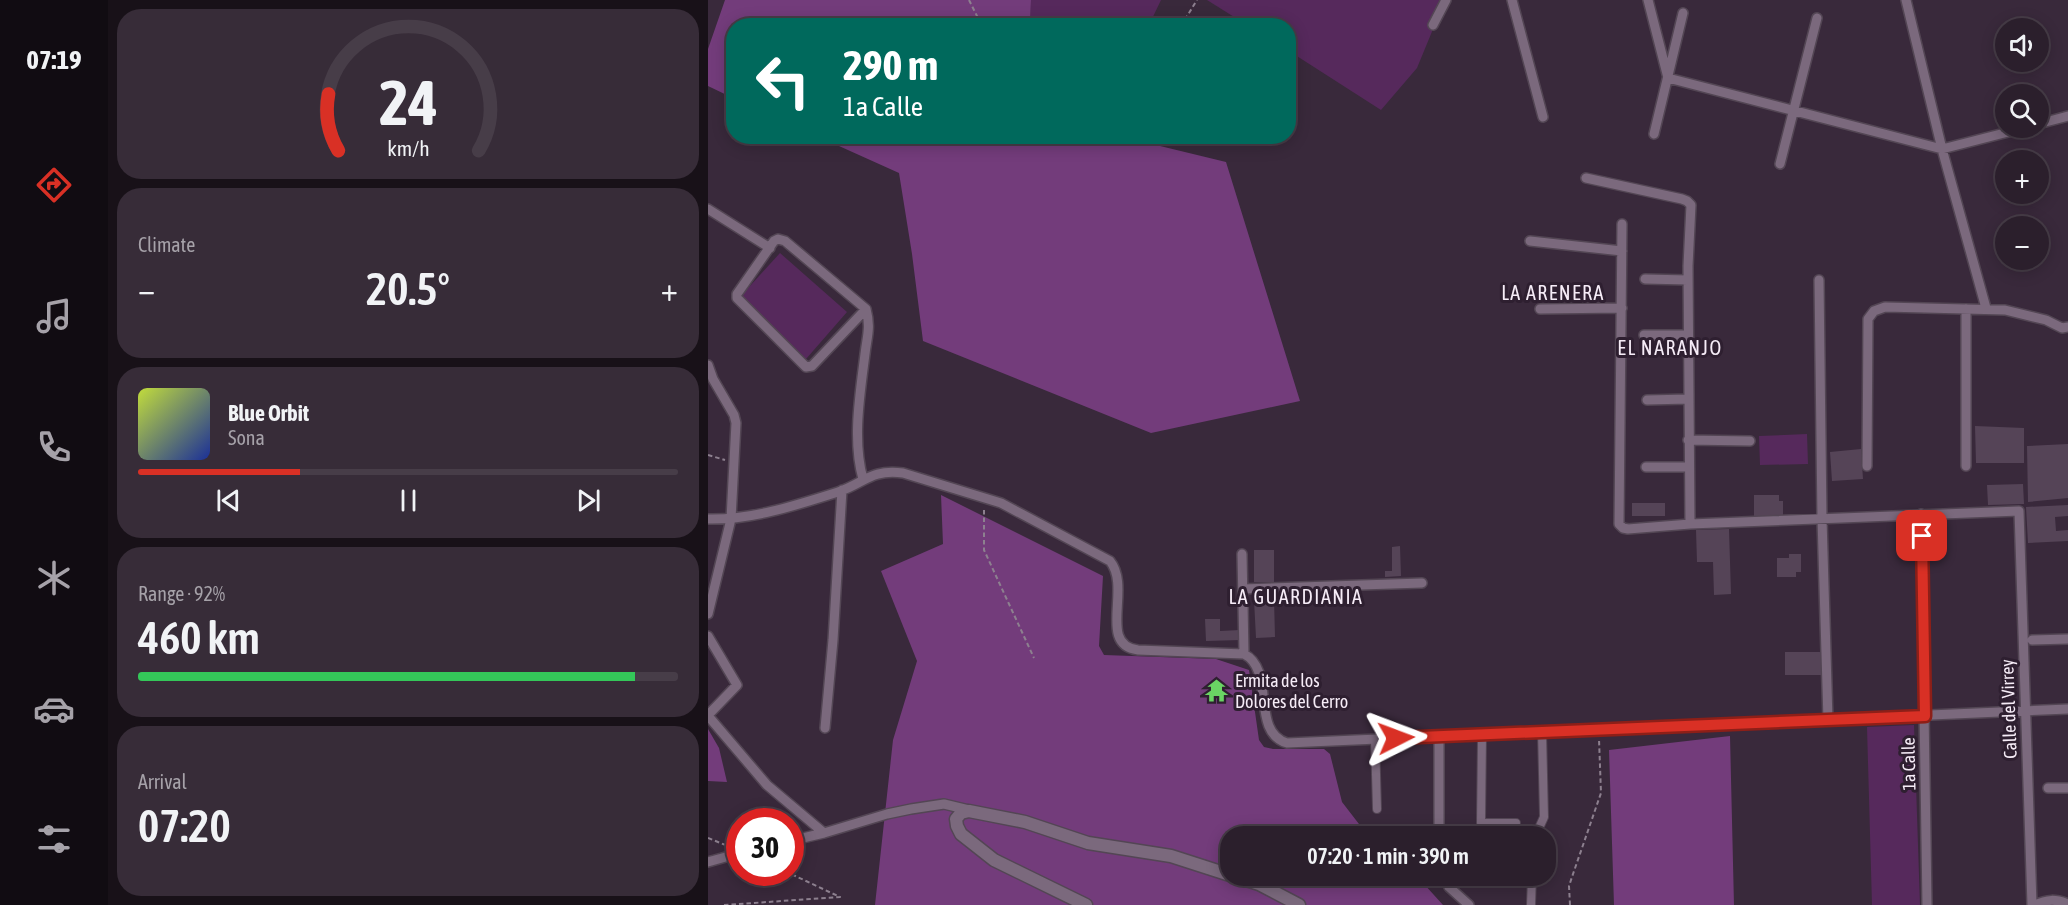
<!DOCTYPE html>
<meta charset="utf-8">
<style>
body{margin:0;font-family:"Asap Condensed",sans-serif;background:#372c38;color:#f1f3f6;height:100vh;display:flex;flex-direction:column;font-size:22px;white-space:nowrap}
*{box-sizing:border-box;margin:0}
p{font-size:20px;color:#a6a2a9}
.icon{flex:none;width:33px;height:33px;fill:none;stroke:currentColor;stroke-width:2;stroke-linecap:round;stroke-linejoin:round}
.map{position:relative;flex:1;overflow:hidden}
.details{display:flex;flex-direction:column;gap:9px;padding:9px;background:#181118;width:600px}
.details>*{flex:none}
.hud{position:absolute;left:18px;top:18px;width:570px;height:126px;border-radius:24px;box-shadow:0 3px 15px #0003,0 0 0 2px #473d48;background:#00695c;color:#fff;overflow:hidden}
.fabs{position:absolute;left:1287px;top:18px;display:grid;gap:12px}
.fabs a{display:grid;place-items:center;width:54px;height:54px;border-radius:50%;background:#2b1f2c;box-shadow:0 3px 15px #0003,0 0 0 2px #473d48;font-size:30px}
.speed{position:absolute;left:18px;top:808px;display:flex;gap:12px;font-size:30px;font-weight:700;text-align:center}
.speed>*{display:grid;place-content:center;width:78px;height:78px;border-radius:50%;background:#2b1f2c;box-shadow:0 3px 15px #0003,0 0 0 2px #473d48;line-height:1}
.speed .limit{border:9px solid #d22;background:#fff;color:#111}
.pin{position:absolute;display:grid;place-items:center;width:51px;height:51px;color:#fff;margin:-26px;border-radius:12px;box-shadow:0 3px 9px #0006}
.me{position:absolute;width:66px;margin:-33px;rotate:87deg;stroke-linejoin:round;filter:drop-shadow(0 0 4px #0008)}
.turn{display:flex;align-items:center;gap:21px;height:126px;padding:0 18px;font-size:27px}
.turn .icon{width:78px;height:78px;stroke-width:2.5}
.turn b{display:block;font-size:42px;line-height:51px}
.big{font-size:45px;font-weight:600;line-height:1.1}
.details .tile{flex:1;display:flex;flex-direction:column;justify-content:center;gap:9px;min-width:0;padding:0 21px;border-radius:24px;background:#372c38}
.details .dial{align-items:center;gap:0}
.dial svg{height:156px;overflow:visible;fill:none;stroke:#473d48;stroke-width:7;stroke-linecap:round;text-anchor:middle}
.dial text{fill:#f1f3f6;stroke:none}
.song{display:flex;align-items:center;gap:18px}
.cover{width:72px;height:72px;border-radius:9px;background:linear-gradient(135deg,hsl(70 70% 55%),hsl(230 70% 35%))}
.played{height:6px;border-radius:3px;background:linear-gradient(90deg,#d93025 30%,#473d48 30%)}
.keys{display:flex;justify-content:space-around;direction:ltr}
.heat{display:flex;justify-content:space-between;align-items:center;font-size:33px;direction:ltr}
.charge{height:9px;border-radius:4px;background:linear-gradient(90deg,#34c759 92%,#473d48 0)}
.trip{position:absolute;left:512px;top:826px;width:336px;height:60px;border-radius:24px;background:#2b1f2c;box-shadow:0 3px 15px #0003,0 0 0 2px #473d48;font-weight:600;line-height:60px;text-align:center}
main{display:flex;flex:1;min-height:0}
.menu{display:flex;flex-direction:column;width:108px;justify-content:space-around;align-items:center;background:#110c12;color:#a6a2a9}
.menu .icon{width:42px;height:42px}
.menu .on{color:#d93025}
.menu b{font-size:27px;color:#f1f3f6}
.map>svg:first-child{display:block}
.green{fill:#56295c}
.forest{fill:#733c7b}
.building{fill:#554457}
.lines{fill:none;stroke-linecap:round;stroke-linejoin:round}
.pedestrian-casing{stroke:#534654;stroke-width:10}
.minor-casing{stroke:#534654;stroke-width:12}
.tertiary-casing{stroke:#534654;stroke-width:15}
.path{stroke:#8d808f;stroke-width:2;stroke-dasharray:4.5 3;stroke-linecap:butt}
.pedestrian{stroke:#7b697d;stroke-width:8}
.minor{stroke:#7b697d;stroke-width:9}
.tertiary{stroke:#7b697d;stroke-width:12}
.route-casing{stroke:#8d1f18;stroke-width:15}
.route{stroke:#d93025;stroke-width:10}
.labels{text-anchor:middle;stroke-width:6;stroke-linejoin:round;paint-order:stroke}
.poi-label{font-size:18px;fill:#f6ecf7;stroke:#2e1f30;text-anchor:start}
.street-label{font-size:18px;fill:#f6ecf7;stroke:#2e1f30}
.neighbourhood-label{font-size:20px;letter-spacing:1.5px;fill:#f6ecf7;stroke:#2e1f30}
</style>
<main>
<nav class="menu">
<b>07:19</b>
<svg class="icon on" aria-label="directions" viewBox="0 0 24 24"><path d="M12 3l9 9-9 9-9-9zM9 14v-3h6M13 9l2 2-2 2"/></svg>
<svg class="icon" aria-label="music" viewBox="0 0 24 24"><path d="M9 18V5l10-2v13"/><circle cx="6" cy="18" r="3"/><circle cx="16" cy="16" r="3"/></svg>
<svg class="icon" aria-label="phone" viewBox="0 0 24 24"><path d="M5 4h4l2 5-3 2q2 4 5 5l2-3 5 2v4C11 20 4 13 5 4z"/></svg>
<svg class="icon" aria-label="climate" viewBox="0 0 24 24"><path d="M12 3v18M4 7l16 10M4 17L20 7"/></svg>
<svg class="icon" aria-label="car" viewBox="0 0 24 24"><path d="M5 17H2v-5l4-1 3-4h7l3 4 3 1v5h-3M9 17h6M6 11h13"/><circle cx="7" cy="17" r="2"/><circle cx="17" cy="17" r="2"/></svg>
<svg class="icon" aria-label="filters" viewBox="0 0 24 24"><path d="M4 7h16M4 17h16"/><circle cx="9" cy="7" r="2"/><circle cx="15" cy="17" r="2"/></svg>
</nav>
<section class="details">
<div class="tile dial"><svg viewBox="0 0 100 80">
<path d="M14 69A42 42 0 1 1 86 69"/>
<path d="M14 69A42 42 0 0 1 9 40" stroke="#d93025"/>
<text x="50" y="56" font-size="32" font-weight="700">24</text>
<text x="50" y="72" font-size="11">km/h</text>
</svg></div>
<div class="tile"><p>Climate</p>
<div class="heat"><a>−</a><b class="big">20.5°</b><a>+</a></div>
</div>
<div class="tile">
<div class="song"><i class="cover"></i><div><b>Blue Orbit</b><p>Sona</p></div></div>
<div class="played"></div>
<div class="keys"><svg class="icon" aria-label="previous" viewBox="0 0 24 24"><path d="M18 5L8 12l10 7zM5 5v14"/></svg><svg class="icon" aria-label="pause" viewBox="0 0 24 24"><path d="M8 5v14M16 5v14"/></svg><svg class="icon" aria-label="next" viewBox="0 0 24 24"><path d="M6 5l10 7-10 7zM19 5v14"/></svg></div>
</div>
<div class="tile"><p>Range · 92%</p><b class="big">460 km</b><div class="charge"></div></div>
<div class="tile"><p>Arrival</p><b class="big">07:20</b></div>
</section>
<div class="map">
<svg width="1360" height="905" viewBox="0 0 1360 905">
<rect width="100%" height="100%" fill="#39293b"/>
<!-- green -->
<path class="green" d="M323 0H453L441 25 322 26Z
M499 0H737L709 68 673 110 581 51 580 26 539 25Z
M72 253 139 312 98 359 32 297Z
M1099 434 1100 464 1052 465 1051 436Z
M1206 725 1212 905H1164L1159 727Z
M805 826 806 837H773L772 828Z"/>
<!-- forest -->
<path class="forest" d="M17 0H323L322 25 26 26 25 98 0 86V49Z
M111 137H415L518 162 592 401 443 433 215 341 204 254 191 173Z
M233 495 395 576 391 646 396 655 508 659 541 670 551 740 556 747 565 749H616L622 754 634 802 661 837H522V876H714L716 884 735 905H167L185 740 209 661 173 571 235 544Z
M0 729 11 748 19 782 0 781Z
M1022 736 1026 905H906L901 750Z"/>
<!-- building -->
<path class="building" d="M1267 426 1316 428V463H1268Z
M1360 444V498L1320 502 1319 446Z
M1153 449 1155 479 1124 481 1122 452Z
M1315 484 1316 504 1280 505 1279 485Z
M1046 495H1071V501H1075V518H1046Z
M924 503H957V516H924Z
M1360 505V516L1347 517 1348 531 1360 530V541L1320 543 1318 507Z
M1021 529 1023 594 1006 595 1005 562H989L988 530Z
M692 546 693 576 677 577V571H684V547Z
M546 550H566V582H546Z
M1081 554H1093V572H1088V577H1069V558H1081Z
M566 599 567 637 548 638 546 600Z
M497 619H512V631L532 630 533 640 498 641Z
M1077 652H1116V675H1077Z"/>
<g class="lines">
<defs>
<path id="pedestrian" d="M774 735 773 823H808
M667 739 669 809
M827 837 836 817 834 732
M823 905 824 876"/>
<path id="minor" d="M804 0 835 117
M940 0 960 78 1234 149 1316 128
M1198 0 1234 149 1278 308
M725 25 738 0
M1330 124 1360 116
M946 134 975 13
M1072 164 1109 18
M878 178 974 199 979 201 983 205 980 266 982 524
M0 209 62 248
M914 224 911 524 915 528 920 529 982 524 1311 511 1324 905
M822 241 914 251
M937 279 980 280
M1111 280 1114 519 1120 720
M832 309 914 308
M936 335H980
M0 365 5 379 26 415 28 423 23 519 0 614
M939 400 980 399
M980 440 1042 441
M1159 466 1160 319 1166 311 1177 307 1297 310 1338 320 1354 328 1360 327
M1258 466V309
M938 467H980
M155 479C144 440 152 394 157 354 159 336 163 328 158 309L77 241 70 239 66 241 29 294V298L98 367 104 366 158 309
M1213 514 1219 905
M0 519C44 520 89 505 130 492 157 483 162 469 195 473L293 503 402 561C424 588 389 645 430 650L536 654C568 670 542 732 579 743L1360 709
M534 554 536 654
M535 589 714 583
M0 636 29 685 1 714V717L59 785 116 833
M1324 640 1360 639
M117 728 125 640 134 490
M731 736V837
M1340 788H1360
M82 841 116 833 179 814 203 809 236 804 261 810
M0 862 32 853
M735 876 741 887 761 905
M1327 905C1339 899 1348 899 1360 904"/>
<path id="tertiary" d="M526 876 551 884 591 905
M378 905 286 860 253 834 249 826 248 819 253 813 261 811 317 822 380 843 463 856 522 875"/>
</defs>
<!-- pedestrian casing -->
<use href="#pedestrian" class="pedestrian-casing"/>
<!-- minor casing -->
<use href="#minor" class="minor-casing"/>
<!-- tertiary casing -->
<use href="#tertiary" class="tertiary-casing"/>
<!-- path -->
<path class="path" d="M261 0 274 26
M473 26 489 0
M0 455 17 460
M276 510V550L326 658
M0 838 20 846
M16 905 132 897 81 873
M862 905 861 886 865 874 893 793 891 739"/>
<!-- pedestrian -->
<use href="#pedestrian" class="pedestrian"/>
<!-- minor -->
<use href="#minor" class="minor"/>
<!-- tertiary -->
<use href="#tertiary" class="tertiary"/>
</g>
<g class="lines">
<defs>
<path id="route" d="M688 738 1217 716 1214 536"/>
</defs>
<!-- route casing -->
<use href="#route" class="route-casing"/>
<!-- route -->
<use href="#route" class="route"/>
</g>
<!-- icons -->
<defs>
<symbol id="temple-bare" viewBox="-9 -9 18 18"><path d="M0-6L5-2H3V0L6.5 2.5H4V6H1.5V3h-3V6H-4V2.5H-6.5L-3 0V-2H-5Z" fill="#6ad364" stroke="#2e1f30" stroke-width="2.5" paint-order="stroke"/></symbol>
</defs>
<g fill-rule="evenodd">
<use href="#temple-bare" x="492" y="674" width="33" height="33"/>
</g>
<g class="labels">
<!-- poi labels -->
<g class="poi-label">
<text x="527" y="687">Ermita de los<tspan x="527" dy="21">Dolores del Cerro</tspan></text>
</g>
<!-- street labels -->
<g class="street-label">
<text transform="translate(1301 709) rotate(-92)" y="6">Calle del Virrey</text>
<text transform="translate(1201 764) rotate(-91)" y="6">1a Calle</text>
</g>
<!-- neighbourhood labels -->
<g class="neighbourhood-label">
<text x="845" y="300">LA ARENERA</text>
<text x="962" y="355">EL NARANJO</text>
<text x="588" y="604">LA GUARDIANIA</text>
</g>
</g>
</svg>
<div class="fabs">
<a><svg class="icon" aria-label="sound" viewBox="0 0 24 24"><path d="M4 9h4l5-4v14l-5-4H4zM17 9q2 3 0 6"/></svg></a>
<a><svg class="icon" aria-label="search" viewBox="0 0 24 24"><circle cx="10" cy="10" r="6"/><path d="M15 15l6 6"/></svg></a>
<a>+</a>
<a>−</a>
</div>
<div class="speed"><div class="limit">30</div></div>
<div class="pin" style="left:1214px;top:536px;background:#d93025"><svg class="icon" aria-label="arrive" viewBox="0 0 24 24"><path d="M6 21V4h12l-3 4 3 4H6"/></svg></div>
<svg class="me" style="left:688px;top:738px" viewBox="-20 -20 40 40"><path d="M0-17L14 15 0 8-14 15z" fill="#d93025" stroke="#fff" stroke-width="4"/></svg>
<div class="trip">07:20 · 1 min · 390 m</div>
<div class="hud">
<div class="turn"><svg class="icon" aria-label="left" viewBox="0 0 24 24"><path d="M17 20v-9H6M10 6l-5 5 5 5"/></svg><div><b>290 m</b>1a Calle</div></div>
</div>
</div>
</main>
